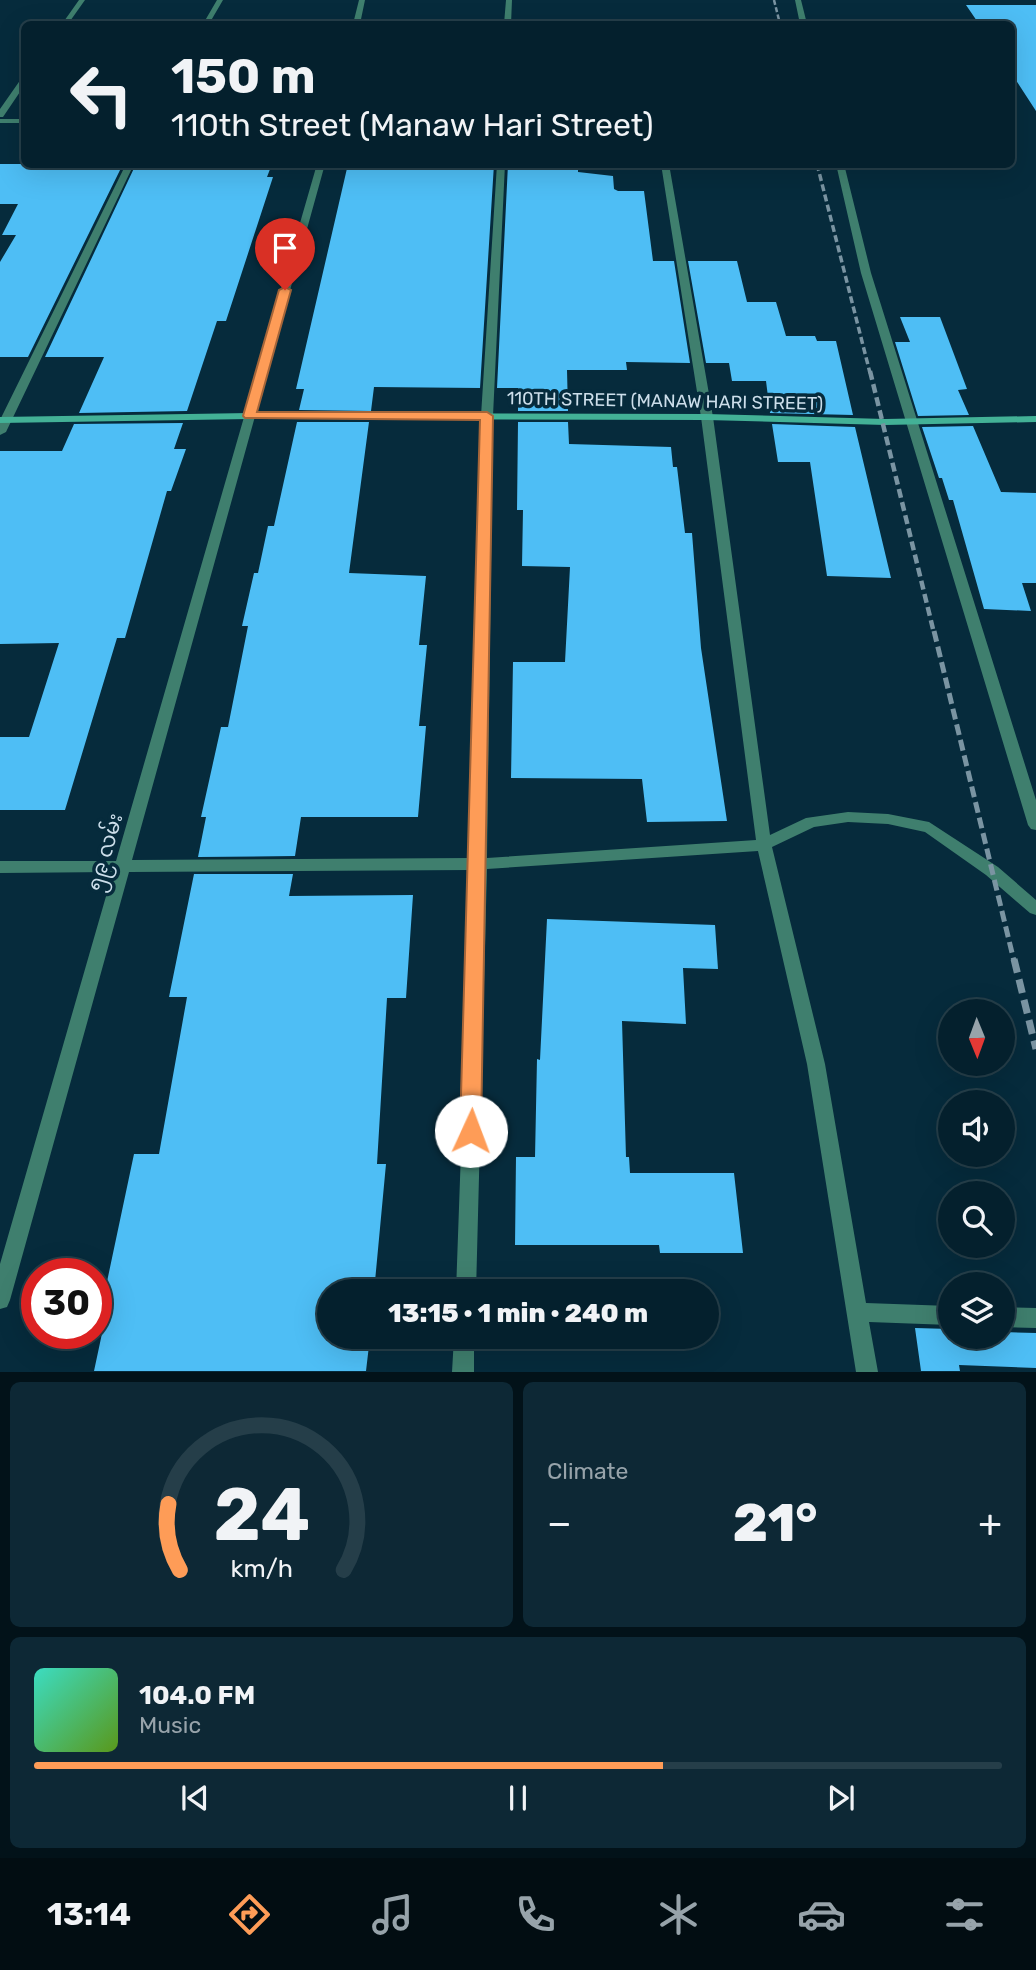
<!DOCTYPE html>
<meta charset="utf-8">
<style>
body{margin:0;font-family:Rubik,"Noto Sans Myanmar",sans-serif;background:#0d2835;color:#f1f3f6;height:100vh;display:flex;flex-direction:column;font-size:26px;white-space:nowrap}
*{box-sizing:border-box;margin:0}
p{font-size:23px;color:#97a3aa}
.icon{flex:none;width:38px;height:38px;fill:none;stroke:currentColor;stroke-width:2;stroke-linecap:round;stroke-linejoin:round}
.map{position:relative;height:1372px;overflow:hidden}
.drawer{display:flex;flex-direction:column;gap:10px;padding:10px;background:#021219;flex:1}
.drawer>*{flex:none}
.hud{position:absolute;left:21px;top:21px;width:994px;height:147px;border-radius:10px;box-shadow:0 7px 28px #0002,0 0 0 2px #253e49;background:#04202d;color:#f1f3f6;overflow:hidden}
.needle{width:46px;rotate:179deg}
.controls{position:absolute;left:938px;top:999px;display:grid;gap:14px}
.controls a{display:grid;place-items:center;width:77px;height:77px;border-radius:50%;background:#04202d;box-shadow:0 7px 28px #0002,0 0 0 2px #253e49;font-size:35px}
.speed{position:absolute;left:21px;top:1258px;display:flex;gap:14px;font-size:35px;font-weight:700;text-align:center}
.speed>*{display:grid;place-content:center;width:91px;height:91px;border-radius:50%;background:#04202d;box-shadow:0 7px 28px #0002,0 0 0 2px #253e49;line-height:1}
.speed .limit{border:10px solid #d22;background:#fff;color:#111}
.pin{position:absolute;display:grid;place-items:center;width:60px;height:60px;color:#fff;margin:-72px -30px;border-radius:50% 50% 50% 0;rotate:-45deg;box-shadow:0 0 7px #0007}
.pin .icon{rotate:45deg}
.me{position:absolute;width:77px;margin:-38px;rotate:2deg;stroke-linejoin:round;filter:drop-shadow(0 0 5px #0008)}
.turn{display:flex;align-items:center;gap:24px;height:147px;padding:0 35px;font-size:32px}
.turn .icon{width:91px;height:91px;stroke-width:2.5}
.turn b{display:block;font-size:49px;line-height:60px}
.big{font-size:52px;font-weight:800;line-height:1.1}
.drawer .widget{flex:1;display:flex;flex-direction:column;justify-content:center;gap:10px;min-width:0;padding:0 24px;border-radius:10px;background:#0d2835}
.drawer .dial{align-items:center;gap:0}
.dial svg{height:182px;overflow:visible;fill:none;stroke:#253e49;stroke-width:7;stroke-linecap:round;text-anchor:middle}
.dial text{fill:#f1f3f6;stroke:none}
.song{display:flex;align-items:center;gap:21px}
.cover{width:84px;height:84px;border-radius:10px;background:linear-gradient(135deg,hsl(170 70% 55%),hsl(90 70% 35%))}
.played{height:7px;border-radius:4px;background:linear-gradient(90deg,#fe9c57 65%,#253e49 65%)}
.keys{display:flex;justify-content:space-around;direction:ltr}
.heat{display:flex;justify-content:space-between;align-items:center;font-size:38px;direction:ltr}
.drawer .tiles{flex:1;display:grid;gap:10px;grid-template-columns:1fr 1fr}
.widget:last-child{grid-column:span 2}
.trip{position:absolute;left:317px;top:1279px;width:402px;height:70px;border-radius:35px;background:#04202d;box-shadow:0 7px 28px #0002,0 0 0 2px #253e49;font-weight:800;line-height:70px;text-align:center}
.tabs{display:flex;height:112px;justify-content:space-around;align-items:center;background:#020d12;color:#97a3aa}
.tabs .icon{width:49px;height:49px}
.tabs .on{color:#fe9c57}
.tabs b{font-size:32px;color:#f1f3f6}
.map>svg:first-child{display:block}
.building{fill:#4ebef5}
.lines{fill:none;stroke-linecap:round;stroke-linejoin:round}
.street{fill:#3f7f6e;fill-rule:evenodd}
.secondary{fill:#43b196;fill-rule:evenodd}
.rail-far4{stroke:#7a94a2;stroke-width:2.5;stroke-dasharray:5 2.5;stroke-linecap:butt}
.rail-far3{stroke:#7a94a2;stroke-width:3.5;stroke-dasharray:7 3.5;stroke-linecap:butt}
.rail-far2{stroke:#7a94a2;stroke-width:4.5;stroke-dasharray:9 4.5;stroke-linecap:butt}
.rail-far1{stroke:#7a94a2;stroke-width:5;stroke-dasharray:11 5;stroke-linecap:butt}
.rail{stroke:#7a94a2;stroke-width:7;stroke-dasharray:14 7;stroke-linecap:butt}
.route{fill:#fe9c57;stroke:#a56539;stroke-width:2}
.labels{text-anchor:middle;stroke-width:7;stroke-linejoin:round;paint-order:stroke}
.far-street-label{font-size:18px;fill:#ccdeea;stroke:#062b3c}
.street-label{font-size:21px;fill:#ccdeea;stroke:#062b3c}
</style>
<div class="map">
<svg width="1036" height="1372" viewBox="0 0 1036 1372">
<rect width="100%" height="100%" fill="#062b3c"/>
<!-- building -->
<path class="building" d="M966 5H1036V111L1012 74V24H979Z
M0 164H123L28 357H0V262L16 235H2L18 204H0Z
M136 164H272L267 177H273L226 321H217L187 411 79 413 104 357H45Z
M348 164H494L480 388 374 387 371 411 299 410 304 389H296Z
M508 164H578V172L613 176 614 189 618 191H644L653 261H674L690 363 626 362 627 370H567L568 411H518V388H497Z
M688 261H737L747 302H776L786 336H815L817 341H836L853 415 770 413 766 381H732L729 363H706Z
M900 317H940L967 389 958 390 969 415 918 416 895 342H910Z
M297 422H369L349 573 426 576 419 645H427L419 726H426L418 817H301L295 856 198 857 206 817H201L221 727H228L248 626H242L254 573H258L268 526H274Z
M518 422H568L569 444 671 447 673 467H677L685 533H692L701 648 727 821 647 822 642 779 511 778 513 662H565L570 567 522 566 523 510H517Z
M183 423 174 449H186L171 491H167L125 638H117L65 810H0V737H29L59 643 0 644V451H62L74 424Z
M772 424 855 427 891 578 827 576 810 462H778Z
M973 426 1001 492 1036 493V583H1022L1031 611 984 609 953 500H949L942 478H939L922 427Z
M194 874H293L289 896 413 895 406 998H387L377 1164H386L374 1292H329V1337H370L366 1371H94L107 1310H101L134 1154H159L187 997H169Z
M547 919 715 925 718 969 683 968 686 1024 622 1021 626 1157H629L630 1173H734L743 1253H660L659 1245H515L516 1157H535L537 1059 540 1060Z
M915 1328 950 1329V1337H1003V1332L1036 1333V1368L959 1365 960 1371H921Z"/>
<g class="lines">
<!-- street -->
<path class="street" d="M79 0H85L68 24H62Z
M217 0H223L209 24H203Z
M359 0H365L360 24H353Z
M506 0H512L511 24H504Z
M795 0H801L807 24H800Z
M21 79H24V86L3 117H0V109Z
M0 119H24V123H0Z
M126 164H134L6 432 0 435V420Z
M317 164H325L132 860 471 858 481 416 497 164H505L493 416 487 858 756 840 701 417 661 164H669L713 417 770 835 806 818 848 812 888 814 929 822 998 867 1036 900V915L1030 913 986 875 925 832 888 824 848 822 814 827 772 847 825 1064 866 1303 950 1306V1325L869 1322 878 1372H856L807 1064 758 851 487 869 476 1292H456L471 870 129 872 10 1300 7 1307 0 1309V1264L113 872 0 873V861H116Z
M836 164H844L871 273 1036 800V830L1031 829 1028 825 861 273Z
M1003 1307 1036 1308V1328L1003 1327Z
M454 1337H474V1372H452Z"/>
<!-- secondary -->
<path class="secondary" d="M250 413 707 414 885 419 1036 416V422L885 425 707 420 250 419 0 423V417Z"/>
<!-- rail-far4 -->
<path class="rail-far4" d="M774 0 780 24"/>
<!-- rail-far3 -->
<path class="rail-far3" d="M817 164 870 373"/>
<!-- rail-far2 -->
<path class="rail-far2" d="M870 371 934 633"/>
<!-- rail-far1 -->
<path class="rail-far1" d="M934 631 1014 961"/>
<!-- rail -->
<path class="rail" d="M1014 959 1036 1049"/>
</g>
<!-- route -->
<path class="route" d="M285 287 291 290 257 412H487L493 416 481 1131 478 1138 471 1140 463 1138 460 1131 480 420 245 418 243 416 279 290Z"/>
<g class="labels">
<!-- far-street labels -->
<g class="far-street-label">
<text transform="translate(665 401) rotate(1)" y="6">110TH STREET (MANAW HARI STREET)</text>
</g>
<!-- street labels -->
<g class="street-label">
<text transform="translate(105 852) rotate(-74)" y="7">၅၉ လမ်း</text>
</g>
</g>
</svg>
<div class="controls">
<a><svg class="needle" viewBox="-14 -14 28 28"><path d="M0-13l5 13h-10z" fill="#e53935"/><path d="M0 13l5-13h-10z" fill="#97a3aa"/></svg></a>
<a><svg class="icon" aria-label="sound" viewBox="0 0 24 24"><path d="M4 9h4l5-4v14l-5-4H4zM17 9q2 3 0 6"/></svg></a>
<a><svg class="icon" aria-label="search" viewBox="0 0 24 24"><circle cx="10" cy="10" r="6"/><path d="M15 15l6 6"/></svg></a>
<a><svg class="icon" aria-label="layers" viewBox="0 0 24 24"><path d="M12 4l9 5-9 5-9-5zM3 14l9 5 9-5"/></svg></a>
</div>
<div class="speed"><div class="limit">30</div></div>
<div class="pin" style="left:285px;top:290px;background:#d93025"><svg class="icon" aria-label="arrive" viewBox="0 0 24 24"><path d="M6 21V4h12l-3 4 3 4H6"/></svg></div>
<svg class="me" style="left:471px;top:1131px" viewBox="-20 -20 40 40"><circle r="19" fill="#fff"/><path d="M0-13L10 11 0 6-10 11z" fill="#fe9c57"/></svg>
<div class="trip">13:15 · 1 min · 240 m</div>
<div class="hud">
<div class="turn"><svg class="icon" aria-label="left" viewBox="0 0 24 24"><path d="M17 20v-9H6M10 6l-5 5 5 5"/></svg><div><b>150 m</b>110th Street (Manaw Hari Street)</div></div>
</div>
</div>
<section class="drawer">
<div class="tiles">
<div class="widget dial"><svg viewBox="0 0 100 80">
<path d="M14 69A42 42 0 1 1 86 69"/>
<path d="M14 69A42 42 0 0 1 9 40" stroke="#fe9c57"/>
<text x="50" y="56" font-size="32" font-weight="700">24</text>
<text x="50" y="72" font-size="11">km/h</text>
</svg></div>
<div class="widget"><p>Climate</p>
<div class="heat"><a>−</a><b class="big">21°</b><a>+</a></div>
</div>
<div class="widget">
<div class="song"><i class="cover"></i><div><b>104.0 FM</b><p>Music</p></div></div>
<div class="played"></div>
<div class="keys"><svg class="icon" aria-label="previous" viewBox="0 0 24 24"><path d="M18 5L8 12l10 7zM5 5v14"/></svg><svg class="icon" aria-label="pause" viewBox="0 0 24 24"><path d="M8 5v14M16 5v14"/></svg><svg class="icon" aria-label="next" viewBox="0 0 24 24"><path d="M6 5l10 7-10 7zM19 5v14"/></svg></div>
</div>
</div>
</section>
<nav class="tabs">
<b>13:14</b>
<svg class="icon on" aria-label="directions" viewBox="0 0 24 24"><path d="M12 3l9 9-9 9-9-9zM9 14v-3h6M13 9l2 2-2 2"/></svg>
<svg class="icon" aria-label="music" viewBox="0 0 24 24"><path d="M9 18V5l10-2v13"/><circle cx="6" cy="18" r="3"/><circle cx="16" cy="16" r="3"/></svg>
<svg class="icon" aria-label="phone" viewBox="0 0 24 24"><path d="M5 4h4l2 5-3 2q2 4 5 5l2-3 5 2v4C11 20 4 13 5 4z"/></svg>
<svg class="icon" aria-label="climate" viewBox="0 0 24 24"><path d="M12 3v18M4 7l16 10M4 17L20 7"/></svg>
<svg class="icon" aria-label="car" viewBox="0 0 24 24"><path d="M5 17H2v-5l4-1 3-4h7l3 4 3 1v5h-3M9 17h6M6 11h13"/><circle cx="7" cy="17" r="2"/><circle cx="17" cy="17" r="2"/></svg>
<svg class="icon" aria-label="filters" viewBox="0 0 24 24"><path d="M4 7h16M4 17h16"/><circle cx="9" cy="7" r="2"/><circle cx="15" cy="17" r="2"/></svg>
</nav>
